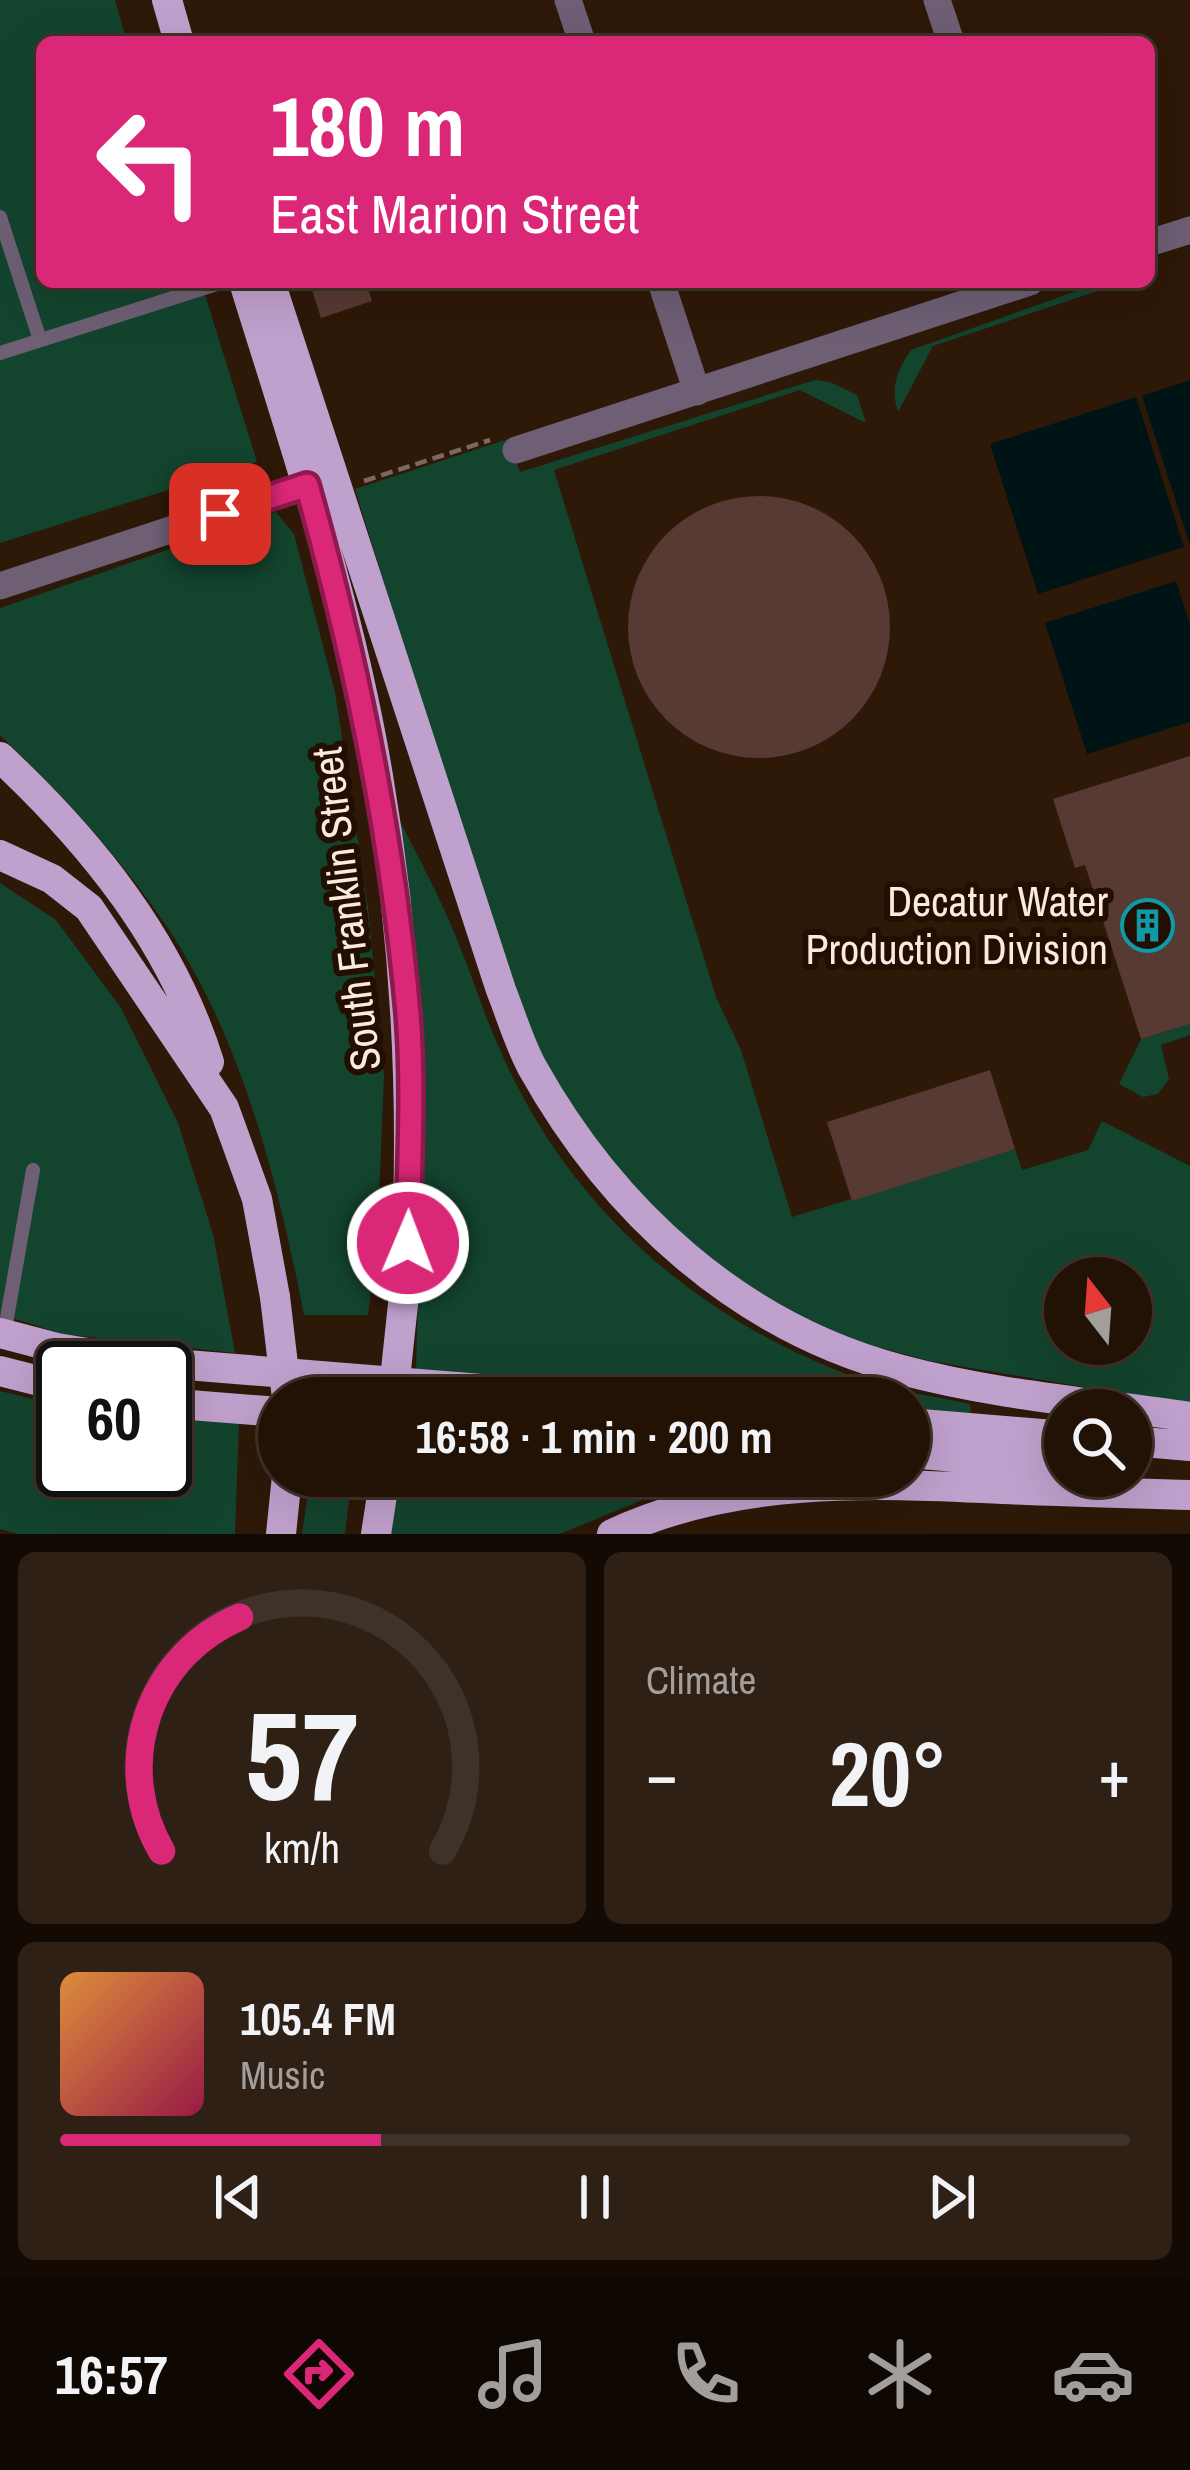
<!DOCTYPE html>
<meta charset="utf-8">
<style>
body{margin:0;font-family:"Archivo Narrow",sans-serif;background:#2e2014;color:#f1f3f6;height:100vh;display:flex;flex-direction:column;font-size:45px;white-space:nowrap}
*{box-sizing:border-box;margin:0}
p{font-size:39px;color:#a29e9b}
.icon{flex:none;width:66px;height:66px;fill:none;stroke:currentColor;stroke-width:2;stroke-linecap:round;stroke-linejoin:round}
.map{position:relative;height:1534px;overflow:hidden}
.drawer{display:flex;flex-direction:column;gap:18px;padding:18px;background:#130a03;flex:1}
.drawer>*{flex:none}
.top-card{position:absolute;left:36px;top:36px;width:1119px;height:252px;border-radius:18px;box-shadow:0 12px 48px #0002,0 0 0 3px #3f3228;background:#db2777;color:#fff;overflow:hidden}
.needle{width:78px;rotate:343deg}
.buttons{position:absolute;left:1044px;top:1257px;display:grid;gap:24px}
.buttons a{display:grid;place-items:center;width:108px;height:108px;border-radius:50%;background:#221206;box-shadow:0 12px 48px #0002,0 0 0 3px #3f3228;font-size:60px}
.speed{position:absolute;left:36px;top:1341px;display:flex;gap:24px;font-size:60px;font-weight:700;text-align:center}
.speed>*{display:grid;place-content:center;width:156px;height:156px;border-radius:50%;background:#221206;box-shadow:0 12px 48px #0002,0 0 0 3px #3f3228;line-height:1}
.speed .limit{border:6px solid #111;border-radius:18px;background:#fff;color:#111}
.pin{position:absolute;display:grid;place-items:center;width:102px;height:102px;color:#fff;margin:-51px;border-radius:24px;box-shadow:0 6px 18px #0006}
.me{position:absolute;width:132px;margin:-66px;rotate:1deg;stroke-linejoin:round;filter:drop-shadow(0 0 9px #0008)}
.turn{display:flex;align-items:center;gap:42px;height:252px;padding:0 36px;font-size:54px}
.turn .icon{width:156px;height:156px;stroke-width:2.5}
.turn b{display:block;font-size:84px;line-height:102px}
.big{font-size:90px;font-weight:800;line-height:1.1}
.drawer .widget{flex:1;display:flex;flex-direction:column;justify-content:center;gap:18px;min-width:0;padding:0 42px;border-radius:18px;background:#2e2014}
.drawer .dial{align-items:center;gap:0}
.dial svg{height:312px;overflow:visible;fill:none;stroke:#3f3228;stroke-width:7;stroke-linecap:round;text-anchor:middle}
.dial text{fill:#f1f3f6;stroke:none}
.song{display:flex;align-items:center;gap:36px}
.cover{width:144px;height:144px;border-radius:18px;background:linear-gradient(135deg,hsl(30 70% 55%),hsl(340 70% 35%))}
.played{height:12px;border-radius:6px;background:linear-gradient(90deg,#db2777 30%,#3f3228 30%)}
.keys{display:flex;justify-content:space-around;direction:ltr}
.heat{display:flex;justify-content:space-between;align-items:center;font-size:66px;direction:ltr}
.drawer .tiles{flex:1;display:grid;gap:18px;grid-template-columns:1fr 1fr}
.widget:last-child{grid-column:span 2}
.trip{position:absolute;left:258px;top:1377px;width:672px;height:120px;border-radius:60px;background:#221206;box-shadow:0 12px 48px #0002,0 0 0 3px #3f3228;font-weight:800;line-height:120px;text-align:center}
.menu{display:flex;height:192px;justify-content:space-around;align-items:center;background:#0e0702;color:#a29e9b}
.menu .icon{width:84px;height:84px}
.menu .selected{color:#db2777}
.menu b{font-size:54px;color:#f1f3f6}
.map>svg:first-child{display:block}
.green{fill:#13442e;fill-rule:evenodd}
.water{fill:#001415}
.building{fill:#573a33}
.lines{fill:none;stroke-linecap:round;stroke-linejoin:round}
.path{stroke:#7d695b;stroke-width:4.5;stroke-dasharray:12 6;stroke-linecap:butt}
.service{stroke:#6e5f74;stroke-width:14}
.minor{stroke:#6e5f74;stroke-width:27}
.primary{stroke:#c0a0cd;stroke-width:30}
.primary-bridge{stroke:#c0a0cd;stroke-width:30}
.route-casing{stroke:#8e194d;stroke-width:30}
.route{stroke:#db2777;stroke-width:21}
.labels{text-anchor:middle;stroke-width:12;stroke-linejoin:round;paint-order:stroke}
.poi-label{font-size:42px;fill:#faeae0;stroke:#230e02;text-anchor:end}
.street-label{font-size:42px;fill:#faeae0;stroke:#230e02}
</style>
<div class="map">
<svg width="1190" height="1534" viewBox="0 0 1190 1534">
<rect width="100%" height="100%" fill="#2e1808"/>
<!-- green -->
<path class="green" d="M0 0H115L127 42H42V282H201L257 462 0 543Z
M1102 282H1125L933 346 898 412C890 387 897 371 911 350Z
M815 380 830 382 857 395 866 423 800 390 554 470 716 997 741 1050 792 1217 1015 1149 1022 1170 1088 1150 1102 1121 1190 1166V1405L930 1361 863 1343 818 1326 739 1281 641 1200 564 1097 529 1030 481 898 355 489 508 439 520 472ZM1065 1278H1131V1344H1065Z
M276 512 294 534 335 692 368 907 384 1075 377 1243 368 1315H304C278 1183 243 1042 168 928 120 857 62 794 0 735V608Z
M398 817C417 855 438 893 454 932 471 972 483 1013 501 1052 570 1210 701 1323 863 1380 897 1392 935 1396 970 1404L971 1418 909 1413V1398H737L416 1371 422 1120Z
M0 883 56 920 121 1008 178 1123 213 1234 235 1353 62 1334 0 1314Z
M1190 1024V1035L1161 1045 1169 1079 1158 1094 1143 1097 1119 1084 1141 1039Z
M0 1391 63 1406V1470H165V1416L239 1423 235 1534H17L0 1529Z
M321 1476H352L345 1534H302L310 1479Z
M401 1476H739L659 1493 560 1534H390Z"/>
<!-- water -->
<path class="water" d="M1190 380V545L1142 396Z
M1136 397 1184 547 1038 594 990 444Z
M1176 581 1190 625V722L1087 754 1045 623Z"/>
<!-- building -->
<path class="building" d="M337 282H366L372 301 321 318 312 290Z
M628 627a131 131 0 1 1 262 0a131 131 0 1 1-262 0Z
M1190 756V1024L1141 1039 1085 865 1075 868 1053 799Z
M990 1070 1015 1149 852 1201 827 1122Z"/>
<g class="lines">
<!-- path -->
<path class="path" d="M364 481 490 440"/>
<!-- service -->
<path class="service" d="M0 217 40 340
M0 353 223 282
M4 1335 33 1170"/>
<!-- minor -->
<path class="minor" d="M568 0 582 42
M937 0 951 42
M1149 243 1190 230
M661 282 697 392
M516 450 1030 282
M0 586 307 485"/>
<!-- primary -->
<path class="primary" d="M167 0 179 42
M244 282C294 444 350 607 378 776 408 951 416 1127 403 1304
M270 282 501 990C511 1015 519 1043 532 1067 612 1211 740 1328 902 1370 995 1395 1095 1403 1190 1417
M0 757C92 843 171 941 209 1062
M0 855 52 879 89 908 224 1108 257 1199 275 1297
M0 1333 57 1348 137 1361 594 1398
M0 1371 63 1387
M165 1403 279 1412
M909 1423 1065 1436
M1131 1441 1190 1446
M909 1453 1065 1466
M281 1534 287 1476
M376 1534 385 1476
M612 1534C736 1476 871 1483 1004 1489 1066 1492 1128 1493 1190 1495"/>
<!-- primary-bridge -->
<path class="primary-bridge" d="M275 1297 287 1398
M393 1398 403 1304"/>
</g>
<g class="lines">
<defs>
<path id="route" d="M220 514 307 485C356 659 392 833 408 1014 414 1090 409 1168 408 1243"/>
</defs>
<!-- route casing -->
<use href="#route" class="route-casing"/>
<!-- route -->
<use href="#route" class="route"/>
</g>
<!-- icons -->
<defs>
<symbol id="building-ring" viewBox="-11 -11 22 22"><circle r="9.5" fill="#230e02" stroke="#0f9aa8" stroke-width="1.5"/><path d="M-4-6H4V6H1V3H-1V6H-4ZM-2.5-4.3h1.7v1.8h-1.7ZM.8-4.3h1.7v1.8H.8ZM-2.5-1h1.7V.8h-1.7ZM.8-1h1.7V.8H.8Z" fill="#0f9aa8"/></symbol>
</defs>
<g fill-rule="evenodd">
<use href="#building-ring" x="1118" y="896" width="59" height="59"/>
</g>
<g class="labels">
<!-- poi labels -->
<g class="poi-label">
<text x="1108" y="916">Decatur Water<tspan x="1108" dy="48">Production Division</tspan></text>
</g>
<!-- street labels -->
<g class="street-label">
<text transform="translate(346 909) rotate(-97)" y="15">South Franklin Street</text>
</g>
</g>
</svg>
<div class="buttons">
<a><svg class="needle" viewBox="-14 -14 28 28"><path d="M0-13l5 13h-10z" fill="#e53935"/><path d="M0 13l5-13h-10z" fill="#a29e9b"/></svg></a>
<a><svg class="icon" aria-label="search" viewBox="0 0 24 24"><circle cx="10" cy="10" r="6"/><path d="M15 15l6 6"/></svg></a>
</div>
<div class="speed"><div class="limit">60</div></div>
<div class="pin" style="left:220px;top:514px;background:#d93025"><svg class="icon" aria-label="arrive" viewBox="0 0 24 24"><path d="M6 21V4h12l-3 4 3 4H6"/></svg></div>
<svg class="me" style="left:408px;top:1243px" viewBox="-20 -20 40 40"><circle r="17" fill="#db2777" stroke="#fff" stroke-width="3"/><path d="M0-11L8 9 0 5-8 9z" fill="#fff"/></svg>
<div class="trip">16:58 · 1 min · 200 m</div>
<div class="top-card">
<div class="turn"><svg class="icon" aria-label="left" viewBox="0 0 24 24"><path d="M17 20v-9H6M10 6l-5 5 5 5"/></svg><div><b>180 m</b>East Marion Street</div></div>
</div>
</div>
<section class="drawer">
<div class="tiles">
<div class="widget dial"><svg viewBox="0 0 100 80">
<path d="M14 69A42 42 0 1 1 86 69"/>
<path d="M14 69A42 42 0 0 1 34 9" stroke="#db2777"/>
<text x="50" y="56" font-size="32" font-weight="700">57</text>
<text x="50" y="72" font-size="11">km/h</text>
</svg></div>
<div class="widget"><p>Climate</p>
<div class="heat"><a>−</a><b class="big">20°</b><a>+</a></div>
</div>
<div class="widget">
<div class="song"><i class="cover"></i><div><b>105.4 FM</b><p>Music</p></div></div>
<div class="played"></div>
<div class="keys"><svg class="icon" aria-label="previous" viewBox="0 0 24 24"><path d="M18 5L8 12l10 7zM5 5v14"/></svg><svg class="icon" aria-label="pause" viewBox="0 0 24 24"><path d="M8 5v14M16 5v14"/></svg><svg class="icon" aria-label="next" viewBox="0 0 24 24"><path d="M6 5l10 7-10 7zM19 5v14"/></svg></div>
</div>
</div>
</section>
<nav class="menu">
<b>16:57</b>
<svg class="icon selected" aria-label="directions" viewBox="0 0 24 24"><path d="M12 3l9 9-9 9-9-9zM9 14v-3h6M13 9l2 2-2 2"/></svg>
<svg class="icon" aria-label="music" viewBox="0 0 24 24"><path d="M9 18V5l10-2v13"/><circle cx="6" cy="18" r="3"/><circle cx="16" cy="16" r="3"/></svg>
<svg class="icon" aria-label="phone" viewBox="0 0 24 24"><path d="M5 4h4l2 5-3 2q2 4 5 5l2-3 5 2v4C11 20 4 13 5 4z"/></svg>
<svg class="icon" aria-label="climate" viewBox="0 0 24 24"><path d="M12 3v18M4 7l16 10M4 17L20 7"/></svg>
<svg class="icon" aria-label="car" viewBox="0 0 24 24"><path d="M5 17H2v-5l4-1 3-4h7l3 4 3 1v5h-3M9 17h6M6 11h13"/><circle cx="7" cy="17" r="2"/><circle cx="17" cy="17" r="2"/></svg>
</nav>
